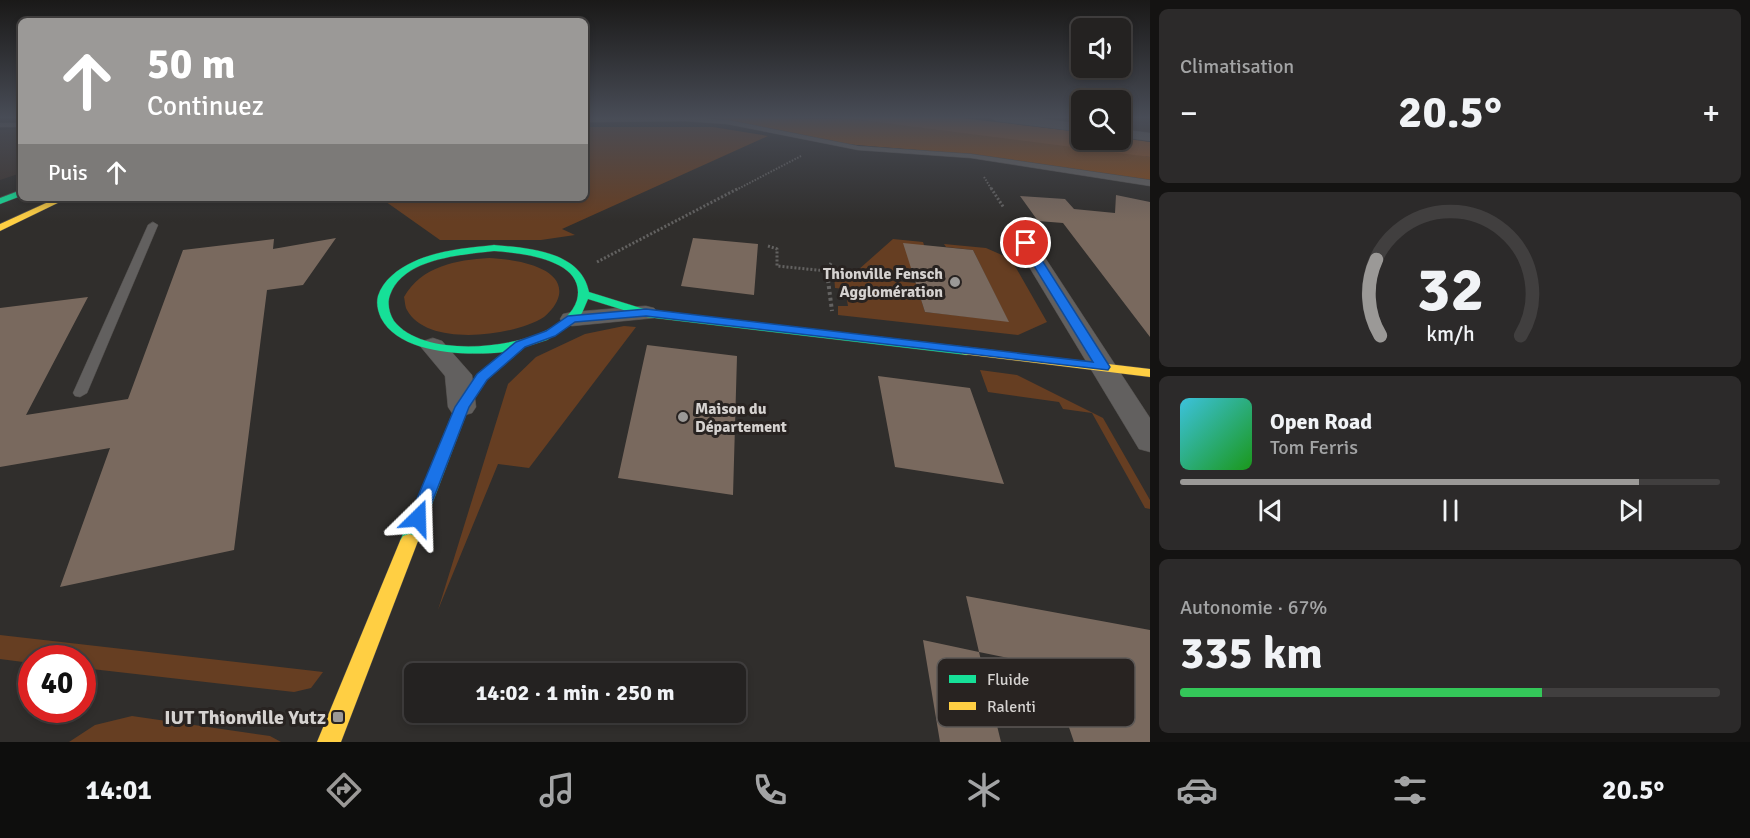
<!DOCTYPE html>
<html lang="fr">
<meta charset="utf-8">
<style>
body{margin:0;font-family:Signika,sans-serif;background:#2c2a2a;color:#f1f3f6;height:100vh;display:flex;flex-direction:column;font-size:22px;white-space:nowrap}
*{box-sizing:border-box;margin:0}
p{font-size:20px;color:#a3a4a5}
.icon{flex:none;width:33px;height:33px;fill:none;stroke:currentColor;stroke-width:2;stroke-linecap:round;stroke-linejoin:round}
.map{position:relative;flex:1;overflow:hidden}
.side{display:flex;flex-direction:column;gap:9px;padding:9px;background:#141312;width:600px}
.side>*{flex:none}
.top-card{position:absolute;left:18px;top:18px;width:570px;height:183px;border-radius:9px;box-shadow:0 3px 9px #0003,0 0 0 2px #413f3f;background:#9b9997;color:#fff;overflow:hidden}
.fabs{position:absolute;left:1071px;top:18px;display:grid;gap:12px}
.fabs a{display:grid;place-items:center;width:60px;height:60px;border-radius:9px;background:#242221;box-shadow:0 3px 9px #0003,0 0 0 2px #413f3f;font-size:30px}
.speed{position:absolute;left:18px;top:645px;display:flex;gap:12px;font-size:30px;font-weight:700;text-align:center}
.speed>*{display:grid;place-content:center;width:78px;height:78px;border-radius:50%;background:#242221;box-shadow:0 3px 9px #0003,0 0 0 2px #413f3f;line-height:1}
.speed .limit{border:9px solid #d22;background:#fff;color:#111}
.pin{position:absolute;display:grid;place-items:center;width:51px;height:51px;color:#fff;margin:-26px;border:3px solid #fff;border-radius:50%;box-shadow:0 2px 6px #0007}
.me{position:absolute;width:66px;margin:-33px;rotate:22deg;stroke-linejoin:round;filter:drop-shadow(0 0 4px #0008)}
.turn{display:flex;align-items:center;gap:21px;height:126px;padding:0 30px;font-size:27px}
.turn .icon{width:78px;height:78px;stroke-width:2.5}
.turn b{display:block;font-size:42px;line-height:51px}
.then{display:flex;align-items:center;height:57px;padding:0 30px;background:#0003;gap:12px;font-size:22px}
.big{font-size:45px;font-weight:700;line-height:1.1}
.side .widget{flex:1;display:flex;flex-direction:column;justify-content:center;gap:9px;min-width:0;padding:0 21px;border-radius:9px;background:#2c2a2a}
.side .dial{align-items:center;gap:0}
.dial svg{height:156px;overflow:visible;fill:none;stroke:#413f3f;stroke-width:7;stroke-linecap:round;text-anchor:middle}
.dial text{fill:#f1f3f6;stroke:none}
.song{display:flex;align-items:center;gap:18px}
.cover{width:72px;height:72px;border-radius:9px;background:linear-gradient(135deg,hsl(190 70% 55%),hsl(120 70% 35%))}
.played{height:6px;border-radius:3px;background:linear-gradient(90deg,#9b9997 85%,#413f3f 85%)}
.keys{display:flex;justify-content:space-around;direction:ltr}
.heat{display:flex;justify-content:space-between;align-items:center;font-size:33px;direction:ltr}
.charge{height:9px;border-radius:4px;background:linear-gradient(90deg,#34c759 67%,#413f3f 0)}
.trip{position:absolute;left:404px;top:663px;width:342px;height:60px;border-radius:9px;background:#242221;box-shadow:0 3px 9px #0003,0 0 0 2px #413f3f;font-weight:700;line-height:60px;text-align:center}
.menu{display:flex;height:96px;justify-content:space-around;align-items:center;background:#0e0e0d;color:#a3a4a5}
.menu .icon{width:42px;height:42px}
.menu .current{color:#9b9997}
.menu b{font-size:27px;color:#f1f3f6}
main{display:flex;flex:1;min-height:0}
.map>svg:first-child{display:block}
.built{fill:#3e3530}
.green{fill:#663e22}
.forest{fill:#884b1a}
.water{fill:#965424}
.building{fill:#79695e}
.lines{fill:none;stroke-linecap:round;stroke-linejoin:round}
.lane-casing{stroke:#4e4b49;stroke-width:1}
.street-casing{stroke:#4e4b49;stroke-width:1}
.fast-casing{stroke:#4e4b49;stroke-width:1}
.slow-casing{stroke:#4e4b49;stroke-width:1}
.path-far2{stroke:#636261;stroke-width:2;stroke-dasharray:1.5 1.5;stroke-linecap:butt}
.path-far1{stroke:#636261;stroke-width:3;stroke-dasharray:2 2;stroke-linecap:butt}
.path{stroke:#636261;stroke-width:4;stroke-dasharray:3 3;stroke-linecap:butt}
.lane{fill:#62605f;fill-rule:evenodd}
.street{fill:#62605f;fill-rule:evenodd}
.fast{fill:#16e098;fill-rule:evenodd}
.slow{fill:#ffcf43;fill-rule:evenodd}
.route{fill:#1a73e8;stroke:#114b97;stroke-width:1.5}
.poi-dot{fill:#9b9997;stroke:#282321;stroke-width:2}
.labels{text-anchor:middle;stroke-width:6;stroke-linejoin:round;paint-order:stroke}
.poi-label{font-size:16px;font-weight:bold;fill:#d5d2d0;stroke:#282321;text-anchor:end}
.near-poi-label{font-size:20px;font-weight:bold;fill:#d5d2d0;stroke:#282321;text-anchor:end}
.key{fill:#282321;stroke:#5c5856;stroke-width:1.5}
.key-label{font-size:16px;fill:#d5d2d0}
</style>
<main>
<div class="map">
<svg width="1150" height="742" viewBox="0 0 1150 742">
<rect width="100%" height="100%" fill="#302e2c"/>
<!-- built -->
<path class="built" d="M953 117H1081V132Z
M1120 117H1150V142L1121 138Z
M21 129V173L0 180V130Z"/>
<!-- green -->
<path class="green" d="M585 127H713L768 136 562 229 575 235 541 240H440L382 199 585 198Z
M893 239 923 242 924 245 914 276 858 270Z
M944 244 986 248 1011 259 1047 322 1018 335 838 315V306H848L845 289 835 288 834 275 916 283 925 312 1008 321 973 250 946 247Z
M489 258C509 259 564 265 559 295 557 304 551 311 544 317 515 336 427 348 407 310 405 307 405 301 404 297 422 266 456 260 489 258Z
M624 326 636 327 529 468 498 464 438 610 508 384 536 357 585 334Z
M980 370 1017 375 1103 418 1150 500V509L1145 508 1092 413 1063 409 1059 402 988 392Z
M0 635 323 672 311 688 294 692 83 668 82 658H32L31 663 0 659Z
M132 716 270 736 281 742H69L95 725Z"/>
<!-- forest -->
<path class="forest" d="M709 117 853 119 1116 150 1150 157V182L976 155 833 143Z"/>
<!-- water -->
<path class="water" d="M798 117H953L1081 132 1082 140 1121 138 1150 142V157L853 119Z"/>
<!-- building -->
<path class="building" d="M1116 195 1150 202V337L1063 223 1038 221 1020 196 1065 199 1074 209 1115 213Z
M336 238 303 285 267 290 234 550 60 587 110 448 0 467V308L88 297 26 415 128 399 183 250 274 239 273 249Z
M693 238 758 244 754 295 681 286Z
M903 243 973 250 1009 322 925 312Z
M647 345 737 356 733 495 618 478Z
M878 376 970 388 1004 484 895 467Z
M966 596 1150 630V742H1074L1048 666 979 652Z
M923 640 979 652 1001 742H940Z"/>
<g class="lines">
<defs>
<path id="lane" d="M689 117 727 120 858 146 971 154 1150 180V186L971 158 858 150 727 124 685 121 585 122V118Z
M0 123H21V127H0Z
M153 222 158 225 87 393 80 397 75 396 73 393 148 225Z"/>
<path id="street" d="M989 117H1030L1082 124V132L996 121Z
M1120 129 1150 133V141L1120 137Z
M1015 221 1025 227 1150 418V452L1139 449 1005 227Z
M646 306 654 308 658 313 654 318 572 326 563 324 560 319 563 314 572 312Z
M433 338 442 341 472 375 476 407 472 413 462 416 452 413 448 407 445 376 420 346 424 341Z"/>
<path id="fast" d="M21 190V196L0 204V198Z
M494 245C528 248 581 251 589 292L647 310 967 347 973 351 967 355 646 317 588 299 582 313 571 325 547 340 525 347 487 380 469 407 418 541 415 546 409 548 403 546 400 541 455 407 477 374 504 352C469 356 400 355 381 318 378 311 376 304 378 296 383 280 398 269 413 262 438 250 467 248 494 245ZM494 251C520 253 587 259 577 300 573 313 561 323 549 329 513 349 423 358 394 321 389 313 387 303 390 295 403 258 461 255 494 251Z"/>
<path id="slow" d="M57 198H68L0 231V224Z
M967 347 1150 369V377L962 354 961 351 962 348Z
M409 534 415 536 418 541 341 742H317L400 541 403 536Z"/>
</defs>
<!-- lane casing -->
<use href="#lane" class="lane-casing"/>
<!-- street casing -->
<use href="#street" class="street-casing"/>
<!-- fast casing -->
<use href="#fast" class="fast-casing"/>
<!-- slow casing -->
<use href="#slow" class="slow-casing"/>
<!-- path-far2 -->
<path class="path-far2" d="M984 177 992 190
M736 190 801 156"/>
<!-- path-far1 -->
<path class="path-far1" d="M991 188 1004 208
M768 246 777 249V266L827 271 831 263
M597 262 739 188
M828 281 827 271 922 280"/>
<!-- path -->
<path class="path" d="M828 280 832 311"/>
<!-- lane -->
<use href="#lane" class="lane"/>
<!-- street -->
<use href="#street" class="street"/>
<!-- fast -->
<use href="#fast" class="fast"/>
<!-- slow -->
<use href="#slow" class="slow"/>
</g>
<!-- sky -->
<linearGradient id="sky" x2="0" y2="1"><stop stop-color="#1a1918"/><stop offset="0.53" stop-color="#484c56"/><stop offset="1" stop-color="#484c56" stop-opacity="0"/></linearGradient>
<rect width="1150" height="221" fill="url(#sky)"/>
<!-- route -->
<path class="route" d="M1026 240 1031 243 1110 367 1108 370 646 316 575 322 555 336 525 347 487 380 469 407 424 523H412L409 518 455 407 477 374 516 342 546 331 568 316 646 309 1093 362 1020 243Z"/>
<!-- markers -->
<g class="poi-dot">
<circle cx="955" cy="282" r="6"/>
<circle cx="683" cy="417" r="6"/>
<rect x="332" y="711" width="12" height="12" rx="3"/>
</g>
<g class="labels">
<!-- poi labels -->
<g class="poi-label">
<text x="943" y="279">Thionville Fensch<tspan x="943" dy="18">Agglomération</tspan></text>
<text x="695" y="414" text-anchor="start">Maison du<tspan x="695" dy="18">Département</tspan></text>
</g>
<!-- near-poi labels -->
<g class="near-poi-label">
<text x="326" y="724">IUT Thionville Yutz</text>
</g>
</g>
<!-- legend -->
<rect x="937" y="658" width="198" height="69" rx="9" class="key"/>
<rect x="949" y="675" width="27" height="8" fill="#16e098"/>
<rect x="949" y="702" width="27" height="8" fill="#ffcf43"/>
<g class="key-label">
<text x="987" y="685">Fluide</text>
<text x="987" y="712">Ralenti</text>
</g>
</svg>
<div class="fabs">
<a><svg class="icon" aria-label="sound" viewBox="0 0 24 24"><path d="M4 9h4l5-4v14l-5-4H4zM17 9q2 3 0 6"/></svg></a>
<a><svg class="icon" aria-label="search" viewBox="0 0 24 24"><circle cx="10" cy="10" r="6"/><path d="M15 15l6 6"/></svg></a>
</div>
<div class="speed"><div class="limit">40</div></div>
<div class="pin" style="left:1026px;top:243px;background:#d93025"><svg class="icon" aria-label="arrive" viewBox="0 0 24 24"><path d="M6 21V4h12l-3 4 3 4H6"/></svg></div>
<svg class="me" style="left:418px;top:518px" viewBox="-20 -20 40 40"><path d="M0-17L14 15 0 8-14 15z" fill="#1a73e8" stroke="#fff" stroke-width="4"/></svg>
<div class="trip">14:02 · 1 min · 250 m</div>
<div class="top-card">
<div class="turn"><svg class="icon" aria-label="ahead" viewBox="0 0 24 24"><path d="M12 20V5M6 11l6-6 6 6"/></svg><div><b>50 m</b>Continuez</div></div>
<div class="then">Puis<svg class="icon" aria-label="ahead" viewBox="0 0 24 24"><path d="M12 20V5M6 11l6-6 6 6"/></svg></div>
</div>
</div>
<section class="side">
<div class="widget"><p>Climatisation</p>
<div class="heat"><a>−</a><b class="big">20.5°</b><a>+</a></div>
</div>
<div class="widget dial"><svg viewBox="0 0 100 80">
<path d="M14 69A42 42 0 1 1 86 69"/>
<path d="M14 69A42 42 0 0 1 12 30" stroke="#9b9997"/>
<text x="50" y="56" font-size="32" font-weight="700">32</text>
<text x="50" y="72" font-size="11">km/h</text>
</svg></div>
<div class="widget">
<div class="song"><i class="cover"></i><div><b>Open Road</b><p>Tom Ferris</p></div></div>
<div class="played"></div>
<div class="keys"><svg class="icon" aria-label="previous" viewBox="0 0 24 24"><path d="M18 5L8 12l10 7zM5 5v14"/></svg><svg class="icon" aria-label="pause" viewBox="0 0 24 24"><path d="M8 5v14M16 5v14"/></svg><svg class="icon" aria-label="next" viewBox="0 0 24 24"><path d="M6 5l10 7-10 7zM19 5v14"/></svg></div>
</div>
<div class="widget"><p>Autonomie · 67%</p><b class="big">335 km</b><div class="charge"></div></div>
</section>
</main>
<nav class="menu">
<b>14:01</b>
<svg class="icon current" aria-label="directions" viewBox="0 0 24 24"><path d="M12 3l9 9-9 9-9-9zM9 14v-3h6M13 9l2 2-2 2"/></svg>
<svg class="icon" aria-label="music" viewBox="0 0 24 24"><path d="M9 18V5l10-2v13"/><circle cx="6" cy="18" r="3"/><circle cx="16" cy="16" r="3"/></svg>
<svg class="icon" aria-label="phone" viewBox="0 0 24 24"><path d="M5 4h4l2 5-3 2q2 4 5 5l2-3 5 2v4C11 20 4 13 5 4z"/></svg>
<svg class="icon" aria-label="climate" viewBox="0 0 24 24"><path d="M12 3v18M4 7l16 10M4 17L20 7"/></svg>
<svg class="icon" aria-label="car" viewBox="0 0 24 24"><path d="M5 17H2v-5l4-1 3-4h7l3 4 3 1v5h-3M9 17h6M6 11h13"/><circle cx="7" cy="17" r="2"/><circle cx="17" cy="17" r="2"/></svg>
<svg class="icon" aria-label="filters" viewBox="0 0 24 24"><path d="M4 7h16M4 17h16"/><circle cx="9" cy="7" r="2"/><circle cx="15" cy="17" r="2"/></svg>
<b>20.5°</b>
</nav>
